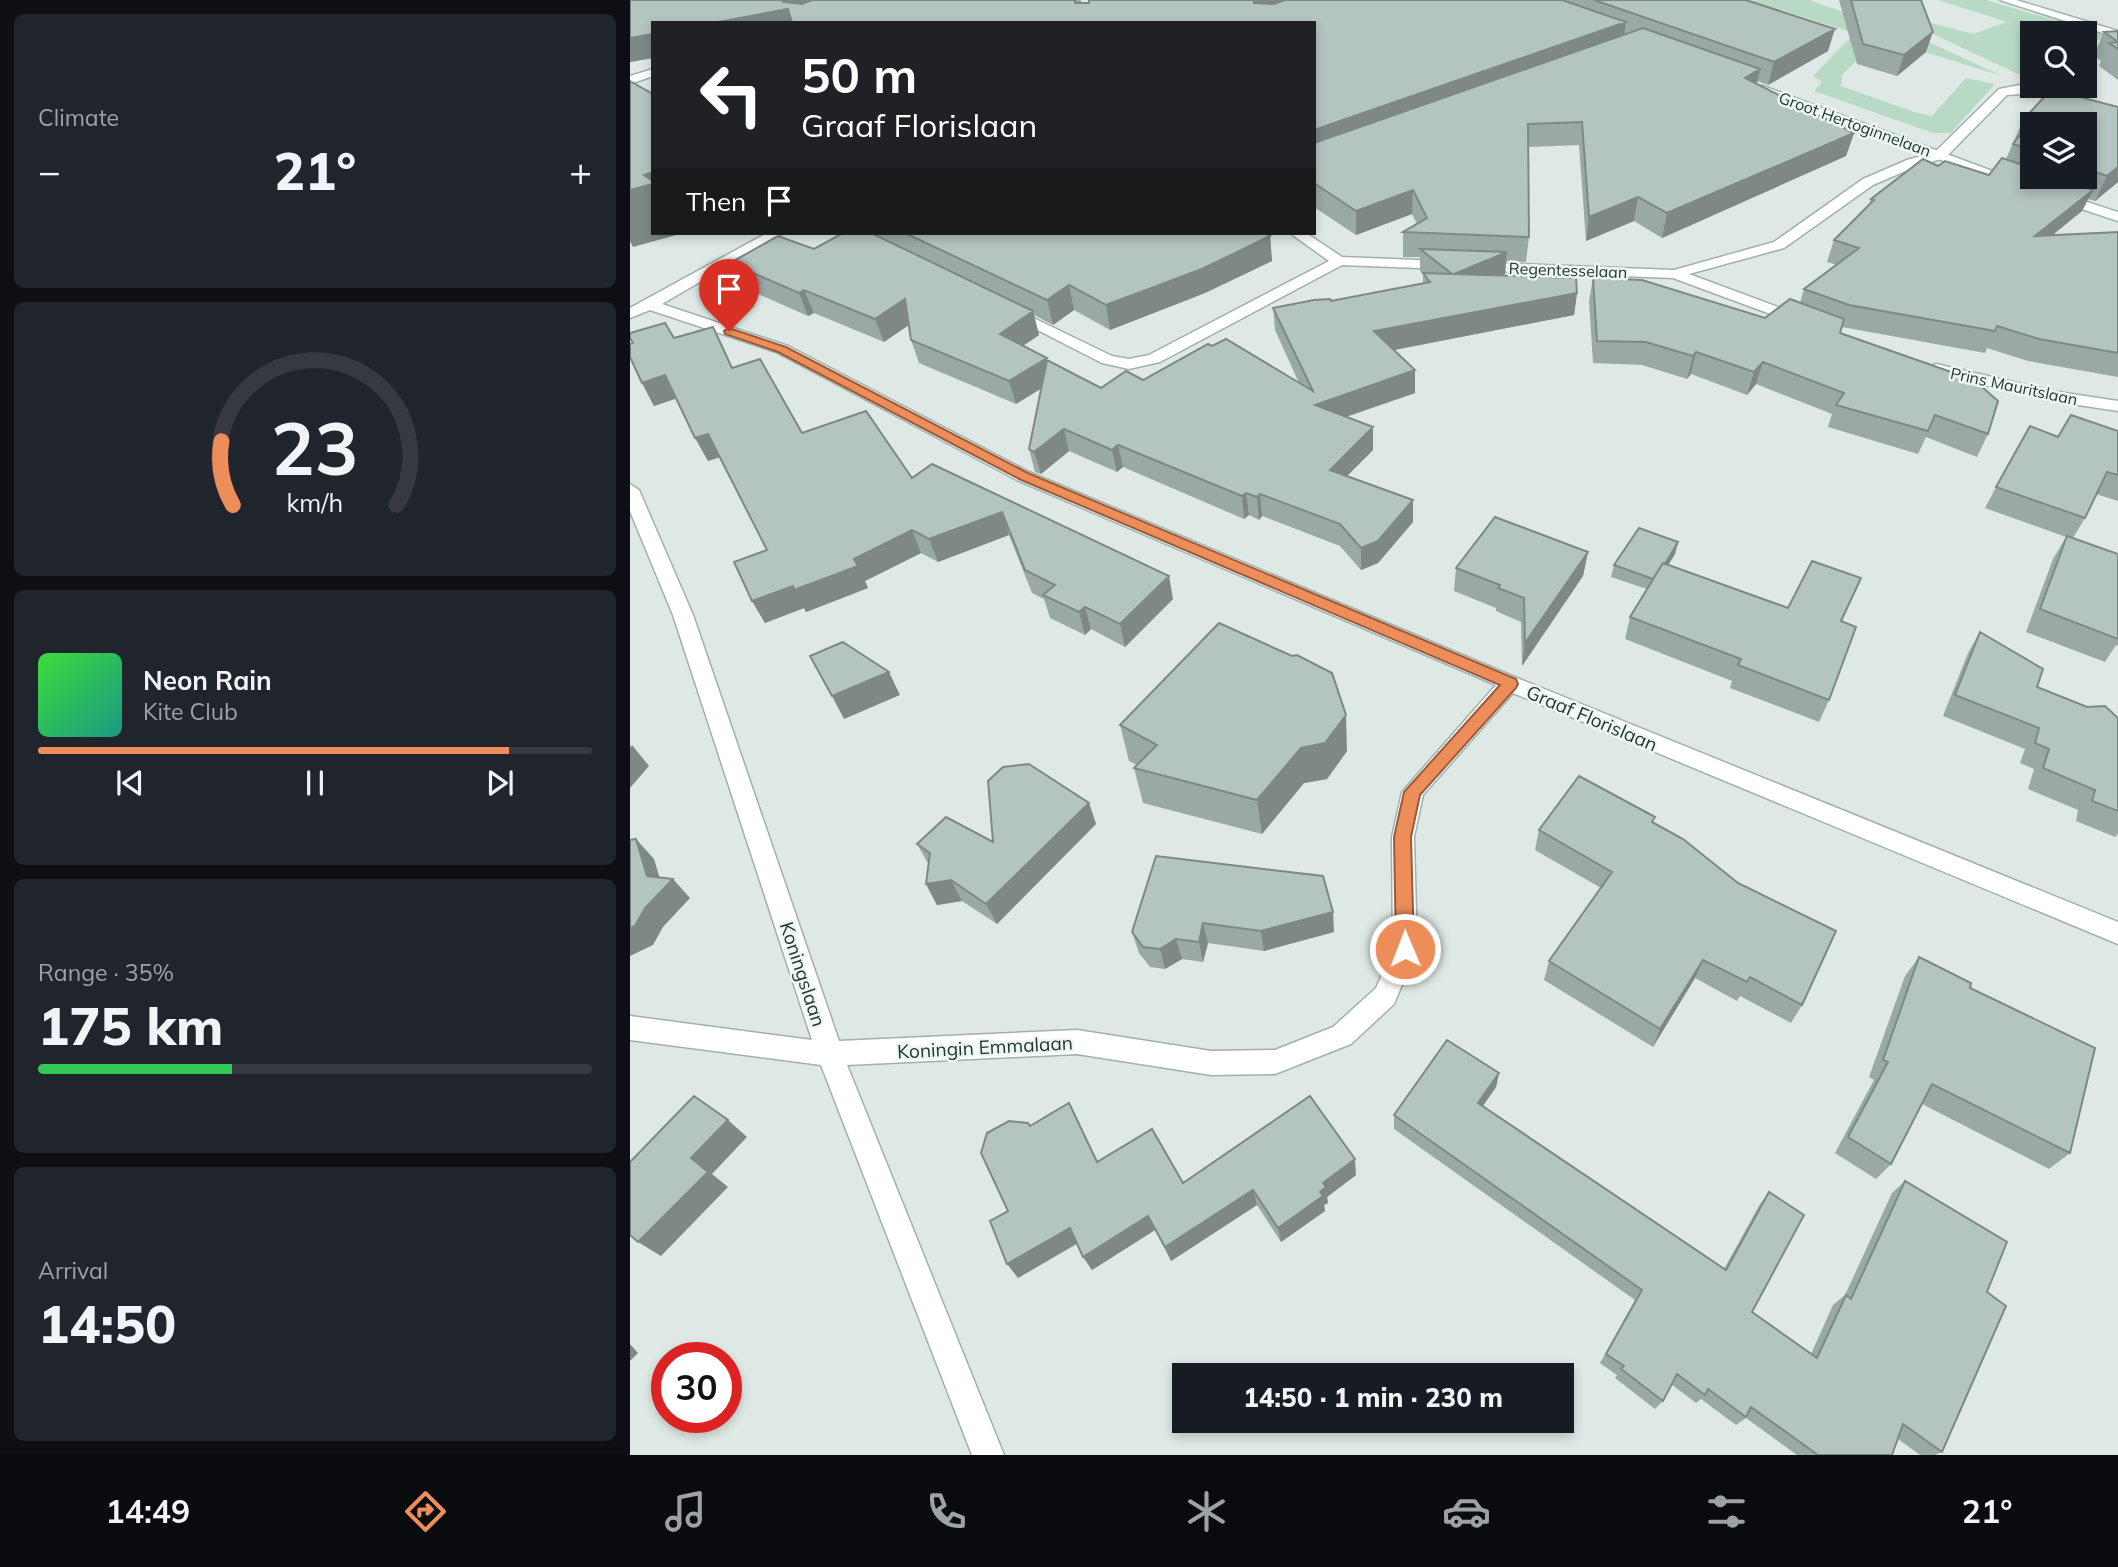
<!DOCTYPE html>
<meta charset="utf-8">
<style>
body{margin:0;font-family:Mulish,sans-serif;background:#20242c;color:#f1f3f6;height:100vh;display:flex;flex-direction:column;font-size:26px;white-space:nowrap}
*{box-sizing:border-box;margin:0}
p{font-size:23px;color:#9ea1a6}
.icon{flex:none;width:38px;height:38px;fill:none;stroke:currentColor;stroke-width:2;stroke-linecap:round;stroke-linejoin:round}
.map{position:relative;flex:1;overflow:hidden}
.drawer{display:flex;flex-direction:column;gap:14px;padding:14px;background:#0d0f14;width:630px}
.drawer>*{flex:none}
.guide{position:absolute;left:21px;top:21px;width:665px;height:214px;border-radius:0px;box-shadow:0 4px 10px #0003;background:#202124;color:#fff;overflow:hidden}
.controls{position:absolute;left:1390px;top:21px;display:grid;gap:14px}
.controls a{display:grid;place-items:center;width:77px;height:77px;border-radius:0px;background:#171b24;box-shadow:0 4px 10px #0003;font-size:35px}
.speed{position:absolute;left:21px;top:1342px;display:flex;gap:14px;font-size:35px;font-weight:700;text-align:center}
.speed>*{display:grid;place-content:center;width:91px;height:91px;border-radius:50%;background:#171b24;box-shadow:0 4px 10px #0003;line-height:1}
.speed .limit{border:10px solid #d22;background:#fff;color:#111}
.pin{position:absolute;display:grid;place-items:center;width:60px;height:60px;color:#fff;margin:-72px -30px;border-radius:50% 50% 50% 0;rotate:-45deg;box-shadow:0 0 7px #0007}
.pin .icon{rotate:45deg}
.me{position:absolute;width:77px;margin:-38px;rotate:359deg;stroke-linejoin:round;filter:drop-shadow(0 0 5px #0008)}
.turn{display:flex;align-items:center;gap:24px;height:147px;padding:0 35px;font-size:32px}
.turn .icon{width:91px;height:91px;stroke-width:2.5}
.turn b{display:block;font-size:49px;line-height:60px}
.then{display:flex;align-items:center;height:66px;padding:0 35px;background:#0003;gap:14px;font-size:26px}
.big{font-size:52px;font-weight:800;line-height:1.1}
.drawer .tile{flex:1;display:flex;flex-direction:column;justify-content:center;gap:10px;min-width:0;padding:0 24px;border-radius:10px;background:#20242c}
.drawer .dial{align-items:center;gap:0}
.dial svg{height:182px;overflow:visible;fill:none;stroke:#363941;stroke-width:7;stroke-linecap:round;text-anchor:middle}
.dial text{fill:#f1f3f6;stroke:none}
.song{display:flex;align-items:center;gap:21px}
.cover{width:84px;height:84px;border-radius:10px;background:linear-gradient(135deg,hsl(120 70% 55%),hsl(170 70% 35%))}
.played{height:7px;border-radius:4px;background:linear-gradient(90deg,#ec8d5a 85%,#363941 85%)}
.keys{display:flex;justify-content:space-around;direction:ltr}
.heat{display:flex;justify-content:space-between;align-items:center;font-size:38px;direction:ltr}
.charge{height:10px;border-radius:5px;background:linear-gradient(90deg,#34c759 35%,#363941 0)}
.trip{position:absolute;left:542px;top:1363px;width:402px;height:70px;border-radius:0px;background:#171b24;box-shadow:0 4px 10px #0003;font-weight:800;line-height:70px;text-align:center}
.tabs{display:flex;height:112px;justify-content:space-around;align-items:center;background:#090b0e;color:#9ea1a6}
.tabs .icon{width:49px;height:49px}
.tabs .on{color:#ec8d5a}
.tabs b{font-size:32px;color:#f1f3f6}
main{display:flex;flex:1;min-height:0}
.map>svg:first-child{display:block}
.green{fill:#b8dac4}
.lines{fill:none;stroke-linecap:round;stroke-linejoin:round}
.street-casing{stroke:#a1b0ac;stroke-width:3}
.secondary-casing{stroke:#9eb4af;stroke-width:3}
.street{fill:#fff;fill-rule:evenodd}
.secondary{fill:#fff;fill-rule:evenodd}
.wall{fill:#9ba9a4;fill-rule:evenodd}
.shaded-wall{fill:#7e8986}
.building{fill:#b4c4bf;stroke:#7e8986;stroke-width:2}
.route{fill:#ec8d5a;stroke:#995c3a;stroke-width:2}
.labels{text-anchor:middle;stroke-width:5;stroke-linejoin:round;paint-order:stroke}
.far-street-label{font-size:16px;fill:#203834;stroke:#eef6f3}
.street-label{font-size:19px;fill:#203834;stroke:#eef6f3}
</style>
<main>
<section class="drawer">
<div class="tile"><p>Climate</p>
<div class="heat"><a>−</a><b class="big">21°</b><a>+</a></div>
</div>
<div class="tile dial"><svg viewBox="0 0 100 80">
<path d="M14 69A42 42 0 1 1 86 69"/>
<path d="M14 69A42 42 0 0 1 9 41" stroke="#ec8d5a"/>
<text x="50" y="56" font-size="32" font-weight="700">23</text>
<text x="50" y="72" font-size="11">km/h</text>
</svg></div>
<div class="tile">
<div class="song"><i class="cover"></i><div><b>Neon Rain</b><p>Kite Club</p></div></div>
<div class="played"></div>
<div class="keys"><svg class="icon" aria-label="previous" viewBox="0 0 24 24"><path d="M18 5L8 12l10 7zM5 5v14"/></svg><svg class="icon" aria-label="pause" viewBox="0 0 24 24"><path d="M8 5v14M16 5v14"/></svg><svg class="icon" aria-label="next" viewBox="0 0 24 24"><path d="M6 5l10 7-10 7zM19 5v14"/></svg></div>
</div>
<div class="tile"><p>Range · 35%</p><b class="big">175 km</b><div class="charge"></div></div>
<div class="tile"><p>Arrival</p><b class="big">14:50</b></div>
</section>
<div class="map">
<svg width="1488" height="1455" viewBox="0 0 1488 1455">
<rect width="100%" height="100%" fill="#dee9e5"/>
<!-- green -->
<path class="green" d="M1124 0H1179L1297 41 1372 76 1266 43 1247 40 1212 75 1211 86 1284 112 1302 116 1336 78 1365 84 1321 133H1303L1184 91 1192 82 1183 76 1221 37V32L1147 9 1139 10 1090 58Z
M1308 0H1356L1488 39V45L1470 40H1454V33H1402V75L1388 74 1252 10 1343 34 1377 22Z"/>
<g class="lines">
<defs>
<path id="street" d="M1370 0H1386L1488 31V38Z
M23 69V76L0 84V76Z
M1390 85 1413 87 1488 111V119L1408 93 1377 95 1315 158 1287 166 1243 185 1154 248 1059 274 1175 317 1178 320 1175 323 1170 325 1043 278 712 265 530 362 499 369 472 363 374 313 382 308 387 310 482 356 499 359 519 355 699 261 660 233H676L712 257 1044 270 1144 242 1233 179 1277 160 1305 152 1369 89Z
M137 233H154L32 304 158 346 399 472 887 678 1488 922V944L883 693 793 795 784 837 787 949 764 1004 721 1044 645 1074 581 1075 447 1054 217 1065 374 1455H342L191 1065 0 1040V1016L182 1040 43 615 0 511V484L9 490 63 615 209 1041 447 1030 581 1051 645 1050 703 1027 746 988 763 949 762 837 772 792 866 685 387 480 146 352 20 310 0 318V308Z
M1306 364 1422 391 1488 401V411L1422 401 1300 372 1298 369 1300 366Z"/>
<path id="secondary" d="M1125 86H1133L1392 182 1385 186 1380 185 1125 92Z
M1429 193 1488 212V221L1424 200 1422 197Z"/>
</defs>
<!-- street casing -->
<use href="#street" class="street-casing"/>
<!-- secondary casing -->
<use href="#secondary" class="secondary-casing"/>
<!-- street -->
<use href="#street" class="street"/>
<!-- secondary -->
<use href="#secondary" class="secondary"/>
</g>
<!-- wall -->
<path class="wall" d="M0 0H451V3H459V0H1116L1198 51 1138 85 1127 81V84L1224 133 1216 156 1032 238 1004 221 956 241 949 145 899 147V237L896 262 876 261 875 274 872 275 947 293 944 315 763 350 785 393 716 417 743 427V450L717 476 783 522 748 563 731 570 710 546 632 516 629 520 619 515 614 519 493 467 487 472 439 451 411 474 405 472 399 449 411 388 386 404 289 363 281 340 279 325 254 342 184 313 178 316 110 286 100 263 184 249 247 236 246 233H635L640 236 642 261 575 293 480 330 444 310 423 325 404 315 409 335 393 346 417 358V360L471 388 513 380 669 383 645 330 643 308 701 301 793 284V273L790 271V257H773V232L787 224 782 214 726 235 684 207V23H23V58L0 62Z
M1209 0H1291L1296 52 1267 76 1227 64Z
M1488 31V80L1469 66 1471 61 1464 55 1474 32Z
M1422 97 1488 107V182L1465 201 1458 199 1452 211 1423 235 1488 232V377L1398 361 1357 348 1355 353 1212 327 1210 333 1358 434 1347 457 1296 437 1288 454 1198 427 1202 414 1126 384 1117 395 1061 374 1057 379 1012 365 963 363 959 301 963 278 1135 318 1170 303 1174 289 1207 265 1197 262 1204 240 1239 204 1241 199 1308 166 1359 175 1376 159 1393 120ZM1402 124H1454V177H1402Z
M44 338 102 368 172 433 282 478 302 464 543 599 495 647 461 629 455 635 420 618 414 599 402 593 379 535 308 562 291 553 235 581 238 588 176 612 174 608 135 623 122 601 137 550 90 457 78 461 46 398 24 406 12 383 3 343Z
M1488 431V501L1466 494 1455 518 1443 538 1488 554V646L1486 645 1475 662 1396 632 1423 559 1436 537 1355 508 1366 487 1428 437Z
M1048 542 1045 554 1038 565 1158 608 1211 621 1199 700 1189 722 1100 688 1102 681 995 639 1000 617 1017 589 981 577 984 565Z
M958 552 953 576 892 666 891 622 866 611V608L824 591 826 568Z
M1350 632 1407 687 1488 718V834L1485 837 1446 821 1448 810 1398 789 1404 769 1390 763 1395 749 1313 716 1338 653Z
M490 725 717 751 697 779 674 783 632 834 513 803 504 768 507 765 499 761Z
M459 803 466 824 367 924 332 901 307 905 296 884 299 865 287 844 363 842Z
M1023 823 1172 1005 1161 1023 1110 996 1107 1001 1065 978 1023 1047 914 980 919 961 971 888 905 850 909 830Z
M526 856 704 932 634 951 578 943 573 962 552 959 535 969 520 967 509 953 502 932Z
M1289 957 1340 988 1440 1153 1419 1169 1292 1104 1261 1164 1246 1179 1205 1153 1244 1080 1239 1077 1275 976Z
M869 1073 866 1087 853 1106 1094 1269 1130 1204 1139 1192 1122 1312 1181 1354 1203 1305 1215 1295 1262 1193 1275 1181 1357 1292 1312 1452 1305 1455H1290L1268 1439 1262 1455H1167L1116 1418 1106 1425 1071 1399 1066 1403 1041 1384 1033 1401 1025 1409 985 1378 987 1375 970 1363 1005 1300 764 1129V1115Z
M439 1103 467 1162 553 1183 726 1175 697 1197 698 1203 694 1205 695 1211 651 1242 627 1205 541 1261 525 1230 462 1270 447 1244 388 1278 378 1211Z"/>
<!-- shaded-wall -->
<path class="shaded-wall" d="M154 0H220L163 23H83L153 2Z
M624 0H686L626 21 624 3Z
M996 22 993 44 684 154V130Z
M1205 29 1198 51 1138 85 1144 62Z
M1303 32 1296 52 1267 76 1274 55Z
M23 34V58L0 62V38Z
M1130 69 1125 92 1115 78Z
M1224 133 1216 156 1032 238 1037 213Z
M1488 167V182L1465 201 1477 176Z
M23 172V233H49L50 234 3 247 0 241V190L14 175Z
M783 190 782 214 726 235V211Z
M1463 190 1452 211 1395 257 1405 236Z
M1008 197 1004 221 956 241 959 217Z
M640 236 642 261 575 293 480 330 476 305Z
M877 252 875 274 822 296 824 274Z
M439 285 444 310 423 325 417 300Z
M174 290 184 313 178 316 169 293Z
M947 293 944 315 744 354V331Z
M275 299 283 322 254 342 245 319Z
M403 311 409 335 376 357 370 334Z
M1066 352 1061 374 1057 379 1063 356Z
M417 358 422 382 386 404 379 381Z
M1133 362 1126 384 1117 395 1124 372Z
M785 370V393L686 427 685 405Z
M35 375 48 398 24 406 12 383Z
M743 427V450L701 492 700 470Z
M434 429 439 451 411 474 404 452Z
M78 434 90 457 78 461 65 438Z
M488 445 493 467 487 472 482 450Z
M616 493 619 515 614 519 612 496Z
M630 494 632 516 629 520 627 497Z
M783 500V522L748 563 731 570V548Z
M372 512 379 535 308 562 299 539Z
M282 530 291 553 235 581 238 588 176 612 174 608 135 623 122 601 224 559Z
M1048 542 1045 554 1022 591 1025 579Z
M958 552 953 576 892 666 895 643Z
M539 576 543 599 495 647 490 624Z
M455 607 461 629 455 635 449 612Z
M259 672 270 695 214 719 202 696Z
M716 715 717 751 697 779 674 783 632 834 627 800 671 748Z
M2 745 19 766 0 788V748Z
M459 803 466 824 367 924 356 904Z
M6 839 24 859 33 889 43 879 60 898 33 927 23 945 0 956V928L17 876Z
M321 880 332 901 307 905 296 884Z
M703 912 704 932 634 951 631 931Z
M573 923 578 943 573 962 569 942Z
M546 939 552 959 535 969 530 949Z
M1073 960 1065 978 1023 1047 1030 1029Z
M869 1073 866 1087 845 1117 848 1103Z
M98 1120 117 1137 82 1174 98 1187 31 1256 8 1242 61 1158Z
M725 1159 726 1175 697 1197 698 1203 694 1205 695 1211 651 1242 648 1228 690 1192 693 1183Z
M623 1190 627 1205 541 1261 535 1247Z
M518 1216 525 1230 462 1270 453 1257Z
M440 1228 449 1242 388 1278 377 1264Z
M0 1344 8 1353 0 1361Z"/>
<!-- building -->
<path class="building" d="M0 0H154L153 2 172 4 182 0H445V3H459V0H624V3L644 4 655 0H932L996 22 684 130V23H162L158 9 83 23H23V34L0 38Z
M964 0H1116L1205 29 1144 62Z
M1221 0H1291L1303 32 1274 55 1233 44Z
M1013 28 1130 69 1115 78 1224 133 1037 213 1008 197 959 217 952 122 898 124 899 237 773 232 797 218 783 190 726 211 684 183V143Z
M1488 31V49L1479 43 1488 42 1474 32Z
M0 81 23 94V172L14 175 23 181V184L0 190Z
M1427 91 1488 107V167L1477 176 1454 168V124H1402V150L1383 144 1396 127 1393 120 1416 95 1422 97Z
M1372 158 1402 168V177H1425L1463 190 1405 236 1488 232V353L1409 339 1367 326 1365 331 1219 305 1174 289 1229 248 1204 240 1244 200 1241 199 1293 159 1308 166 1315 161 1359 175Z
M213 233H241L403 311 370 334 417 358 379 381 281 340 275 299 245 319 174 290 169 293 100 263 148 236 184 249Z
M275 233H635L640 236 572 269 476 305 439 285 417 300Z
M790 249 877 252 824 274 946 278 947 293 744 331 785 370 685 405 743 427 700 470 783 500 748 541 731 548 710 524 630 494 627 497 616 493 612 496 488 445 482 450 434 429 404 452 399 449 417 360 471 388 496 371 513 380 578 344 582 346 596 339 683 391 643 308 684 300 700 299 701 301 800 282 793 273 822 274Z
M963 278 1012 280 1135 318 1160 299 1214 319 1210 333 1344 380 1368 401 1358 434 1305 415 1298 431 1206 405 1214 393 1133 362 1124 372 1066 352 1063 356 1016 342 967 341Z
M35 323 44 338 83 327 102 368 130 359 172 433 236 411 282 478 302 464 539 576 490 624 455 607 449 612 413 595 425 585 395 570 372 512 299 539 282 530 224 559 228 566 164 590 163 586 122 601 104 562 137 550 78 434 65 438 35 375 12 383 0 357V344L3 343 0 338V333Z
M1441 415 1488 431V475L1477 472 1455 518 1366 487 1400 426 1428 437Z
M865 517 958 552 895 643 894 598 868 588 870 585 826 568Z
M1009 528 1048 542 1035 564 1033 563 1023 579 984 565Z
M1437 536 1488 554V639L1410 609Z
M1182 561 1231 578 1211 621 1226 627 1199 700 1108 665 1111 659 1000 617 1033 563 1158 608Z
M589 623 662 656 667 655 702 673 716 715 695 743 671 748 627 800 504 768 527 745 490 725Z
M1350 632 1413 669 1407 687 1457 707 1475 706 1488 718V811L1462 801 1465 790 1413 768 1419 749 1405 743 1409 728 1325 695Z
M213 642 259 672 202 696 180 656Z
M399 764 459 803 356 904 321 880 296 884 300 853 287 844 316 817 363 842 358 781 373 767Z
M949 776 1025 817 1022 822 1053 839 1108 883 1206 931 1172 1005 1120 977 1117 982 1073 960 1030 1029 919 961 982 872 909 830Z
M6 839 17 876 43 879 15 908 5 926 0 928V840Z
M526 856 693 876 703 912 631 931 573 923 569 942 546 939 530 949 513 947 502 932Z
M1289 957 1341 983 1340 988 1465 1048 1440 1153 1302 1084 1261 1164 1218 1137 1258 1062 1253 1060Z
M817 1040 869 1073 848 1103 1096 1270 1139 1192 1174 1215 1122 1312 1187 1358 1216 1295 1221 1299 1275 1181 1377 1242 1357 1292 1376 1306 1312 1452 1273 1424 1262 1455H1188L1121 1407 1116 1417 1078 1389 1075 1395 1047 1374 1033 1401 991 1369 994 1366 976 1354 1012 1290 764 1115Z
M64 1096 98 1120 61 1158 78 1172 8 1242 0 1235V1162Z
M680 1096 725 1159 693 1183 696 1187 690 1192 693 1196 648 1228 623 1190 535 1247 518 1216 453 1257 440 1228 377 1264 360 1221 378 1211 351 1153 357 1133 379 1121 398 1123 400 1126 439 1103 467 1162 522 1129 553 1183Z"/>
<!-- route -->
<path class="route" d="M99 328 156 347 398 473 886 679 888 684 886 688 790 795 781 837 784 949 782 955 775 958 769 955 766 949 764 837 774 792 870 685 389 479 148 352 95 334 94 331Z"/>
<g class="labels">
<!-- far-street labels -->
<g class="far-street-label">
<text transform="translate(1225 124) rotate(20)" y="6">Groot Hertoginnelaan</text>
<text transform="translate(938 270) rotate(2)" y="6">Regentesselaan</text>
<text transform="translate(1384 386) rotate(12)" y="6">Prins Mauritslaan</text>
</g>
<!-- street labels -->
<g class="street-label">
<text transform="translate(962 718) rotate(23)" y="7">Graaf Florislaan</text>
<text transform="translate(173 974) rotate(72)" y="7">Koningslaan</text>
<text transform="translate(355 1047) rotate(-3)" y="7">Koningin Emmalaan</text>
</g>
</g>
</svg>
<div class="controls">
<a><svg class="icon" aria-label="search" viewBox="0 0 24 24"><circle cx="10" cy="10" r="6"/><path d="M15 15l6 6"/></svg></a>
<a><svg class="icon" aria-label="layers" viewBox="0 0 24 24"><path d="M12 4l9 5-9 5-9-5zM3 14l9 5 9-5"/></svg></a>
</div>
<div class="speed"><div class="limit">30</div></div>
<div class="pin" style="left:99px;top:331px;background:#d93025"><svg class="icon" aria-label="arrive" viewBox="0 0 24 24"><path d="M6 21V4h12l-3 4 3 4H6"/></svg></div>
<svg class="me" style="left:775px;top:949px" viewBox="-20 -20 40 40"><circle r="17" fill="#ec8d5a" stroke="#fff" stroke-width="3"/><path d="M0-11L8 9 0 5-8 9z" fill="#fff"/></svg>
<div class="trip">14:50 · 1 min · 230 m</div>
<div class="guide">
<div class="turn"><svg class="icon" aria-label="left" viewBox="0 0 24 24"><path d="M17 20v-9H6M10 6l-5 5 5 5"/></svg><div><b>50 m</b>Graaf Florislaan</div></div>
<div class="then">Then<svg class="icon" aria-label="arrive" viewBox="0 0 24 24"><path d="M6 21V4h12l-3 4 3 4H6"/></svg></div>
</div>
</div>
</main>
<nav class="tabs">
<b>14:49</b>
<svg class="icon on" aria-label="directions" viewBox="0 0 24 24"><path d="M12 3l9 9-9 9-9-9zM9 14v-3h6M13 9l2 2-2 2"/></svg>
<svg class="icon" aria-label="music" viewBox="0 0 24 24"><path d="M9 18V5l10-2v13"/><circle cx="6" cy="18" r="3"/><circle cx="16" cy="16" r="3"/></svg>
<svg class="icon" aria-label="phone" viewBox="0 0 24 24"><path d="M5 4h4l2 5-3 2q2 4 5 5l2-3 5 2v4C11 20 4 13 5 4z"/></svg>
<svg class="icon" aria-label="climate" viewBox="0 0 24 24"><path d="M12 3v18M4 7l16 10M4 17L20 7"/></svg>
<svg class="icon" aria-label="car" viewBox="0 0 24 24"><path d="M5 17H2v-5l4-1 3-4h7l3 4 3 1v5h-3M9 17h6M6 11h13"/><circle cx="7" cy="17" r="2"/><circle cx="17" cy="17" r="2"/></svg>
<svg class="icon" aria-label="filters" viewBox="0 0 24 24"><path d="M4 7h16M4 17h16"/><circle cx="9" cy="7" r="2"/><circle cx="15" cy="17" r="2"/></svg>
<b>21°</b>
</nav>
